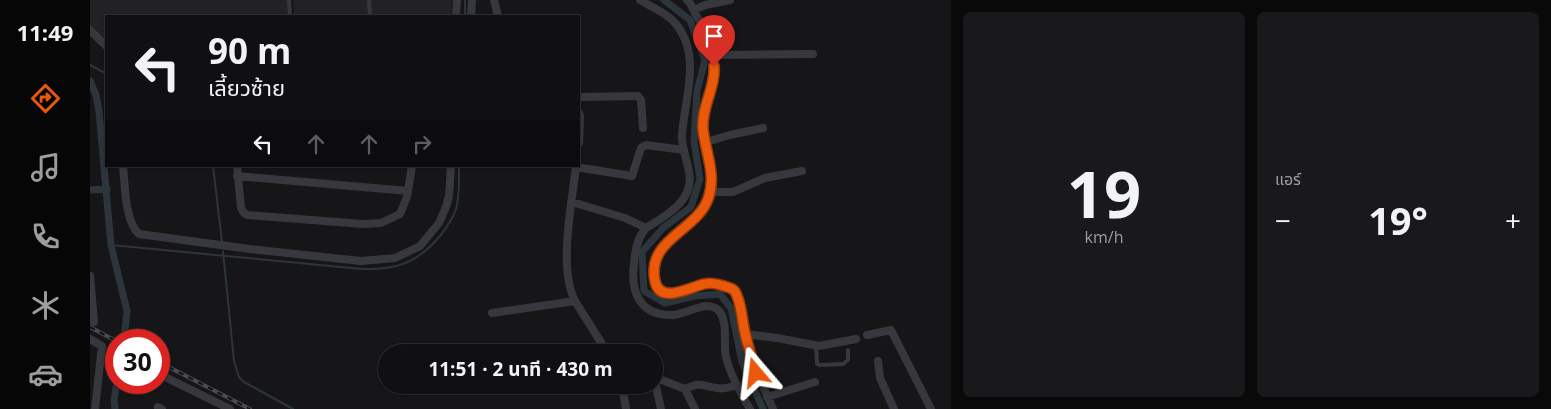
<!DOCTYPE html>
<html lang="th">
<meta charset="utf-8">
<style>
body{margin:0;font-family:"Open Sans","Noto Sans Thai",sans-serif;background:#19191b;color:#f1f3f6;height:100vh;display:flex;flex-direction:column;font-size:19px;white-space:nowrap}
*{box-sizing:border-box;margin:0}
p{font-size:16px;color:#9c9d9f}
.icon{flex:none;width:28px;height:28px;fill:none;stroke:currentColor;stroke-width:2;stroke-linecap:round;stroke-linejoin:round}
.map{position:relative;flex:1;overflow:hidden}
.side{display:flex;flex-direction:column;gap:12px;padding:12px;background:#09090a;width:600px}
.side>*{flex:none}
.guide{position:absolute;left:15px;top:15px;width:475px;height:152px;border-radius:0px;box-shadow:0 1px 4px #0004,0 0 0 1px #303032;background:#101012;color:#f1f3f6;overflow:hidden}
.speed{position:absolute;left:15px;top:329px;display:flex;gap:10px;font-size:25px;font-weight:700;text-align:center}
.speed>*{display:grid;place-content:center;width:65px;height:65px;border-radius:50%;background:#101012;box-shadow:0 1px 4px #0004,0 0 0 1px #303032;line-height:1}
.speed .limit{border:8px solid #d22;background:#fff;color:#111}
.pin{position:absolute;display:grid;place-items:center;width:42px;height:42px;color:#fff;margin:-51px -21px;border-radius:50% 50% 50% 0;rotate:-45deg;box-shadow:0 0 5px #0007}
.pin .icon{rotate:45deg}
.me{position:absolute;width:55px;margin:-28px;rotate:343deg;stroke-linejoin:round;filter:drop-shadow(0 0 4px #0008)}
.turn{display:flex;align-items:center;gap:18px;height:105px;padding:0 20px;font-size:22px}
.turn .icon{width:65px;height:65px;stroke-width:2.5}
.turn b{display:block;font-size:35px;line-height:42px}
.lanes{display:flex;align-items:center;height:48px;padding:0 20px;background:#0003;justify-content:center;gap:25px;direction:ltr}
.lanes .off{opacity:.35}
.big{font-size:38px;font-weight:700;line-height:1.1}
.side .tile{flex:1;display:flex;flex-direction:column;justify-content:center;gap:8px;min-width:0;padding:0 18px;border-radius:8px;background:#19191b}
.side .dial{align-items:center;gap:0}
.dial b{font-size:65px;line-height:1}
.heat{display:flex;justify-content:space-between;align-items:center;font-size:28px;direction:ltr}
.side .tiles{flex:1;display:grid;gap:12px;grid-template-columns:repeat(2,1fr)}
.trip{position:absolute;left:288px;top:344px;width:285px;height:50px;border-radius:25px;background:#101012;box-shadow:0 1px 4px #0004,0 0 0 1px #303032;font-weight:700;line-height:50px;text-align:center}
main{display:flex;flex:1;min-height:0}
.tabs{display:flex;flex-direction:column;width:90px;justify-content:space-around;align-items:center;background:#060607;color:#9c9d9f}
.tabs .icon{width:35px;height:35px}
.tabs .selected{color:#ea580c}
.tabs b{font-size:22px;color:#f1f3f6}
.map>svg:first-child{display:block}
.built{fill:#222225}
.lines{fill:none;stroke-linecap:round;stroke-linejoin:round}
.stream{stroke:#2c353c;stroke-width:2}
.canal{stroke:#2c353c;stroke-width:7}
.service{stroke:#37383d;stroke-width:4}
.minor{stroke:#37383d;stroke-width:8}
.rail-casing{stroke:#4a4c52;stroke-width:4}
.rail{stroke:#111113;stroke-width:2;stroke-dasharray:5.5;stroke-linecap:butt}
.route-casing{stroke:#983908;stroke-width:12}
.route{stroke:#ea580c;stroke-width:9}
</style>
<main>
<nav class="tabs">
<b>11:49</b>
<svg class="icon selected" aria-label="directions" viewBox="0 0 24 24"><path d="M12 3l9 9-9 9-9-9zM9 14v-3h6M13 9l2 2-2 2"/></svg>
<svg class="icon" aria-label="music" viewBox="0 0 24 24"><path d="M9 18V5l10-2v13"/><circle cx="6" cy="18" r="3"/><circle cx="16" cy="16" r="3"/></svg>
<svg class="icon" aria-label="phone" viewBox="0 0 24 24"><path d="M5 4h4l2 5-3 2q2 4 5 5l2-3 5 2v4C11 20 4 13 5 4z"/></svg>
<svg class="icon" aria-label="climate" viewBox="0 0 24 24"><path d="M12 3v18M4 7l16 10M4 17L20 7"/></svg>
<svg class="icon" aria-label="car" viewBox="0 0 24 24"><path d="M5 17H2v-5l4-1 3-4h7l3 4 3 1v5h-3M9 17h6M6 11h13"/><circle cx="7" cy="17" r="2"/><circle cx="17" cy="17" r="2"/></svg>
</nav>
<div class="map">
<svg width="861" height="409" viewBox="0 0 861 409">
<rect width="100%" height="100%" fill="#161618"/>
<!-- built -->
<path class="built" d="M0 0H199L200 16H16V46L0 30Z
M203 0H362L361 16H204Z"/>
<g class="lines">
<!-- stream -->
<path class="stream" d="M375 16V0
M0 65 15 73
M123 166 132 242
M21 245 272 269C307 270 327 263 350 236 356 228 363 219 366 209 370 195 369 180 369 166
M133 251 144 361 149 377 154 382 203 409"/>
<!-- canal -->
<path class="canal" d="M574 0 600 20 615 60 607 91 604 141 610 179 601 207 573 228 552 252 554 291 575 303 605 296 630 294 641 308 652 362 673 409
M0 81 6 95 9 111 21 245 37 311 34 340
M0 190 17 189
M25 409 24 400 27 382"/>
<!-- service -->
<path class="service" d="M199 0 200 16
M279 0 280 16
M726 346 727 364 730 365 753 364 758 360V350"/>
<!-- minor -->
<path class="minor" d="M404 0 408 16
M597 0 600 3C611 26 621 36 624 62 624 67 625 72 625 77 622 94 612 111 613 129 615 151 626 172 619 196 610 226 561 239 564 272 564 275 564 280 565 283 575 305 600 284 616 283 623 283 636 284 642 289 649 293 650 308 652 316 658 350 669 378 683 409
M604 10 615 5 640 0
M366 16 367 0
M381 16 382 0
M0 30 16 46
M623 55 723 54
M489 97 548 96 551 100 553 128
M489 113 490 116 489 142
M616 142 640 135 673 128
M33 166C35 185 35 222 49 234L160 249 271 261 305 258 330 246 349 223 356 207 359 196 361 166
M147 166 151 208 154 213 157 215 273 224 291 223 310 214 317 197 322 166
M486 166C482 204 468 267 485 301L517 352
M486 167 542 176 551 148 556 145 594 150
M147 176 318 191
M620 192H643L675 178 712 171
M482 202 535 218 556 228C577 215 605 200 599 172 597 159 591 147 592 134 595 98 612 54 585 23 577 13 561 7 550 0
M556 228C547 238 545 251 544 263 540 292 550 316 583 315 595 314 605 307 616 306 621 306 627 308 630 312 638 324 633 343 636 357 640 375 651 393 660 409
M0 276 4 322
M402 313 485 301
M655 334 687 338 729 346 766 339
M777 335 801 330 841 409
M0 339 12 346 5 409
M788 361 790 378 804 409
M69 374 140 409
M564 377 595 389 605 409
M564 377 571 409
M532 385 536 409
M595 389C611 381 611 386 627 388 634 390 640 387 647 385
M677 397 725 382
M68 409V407L72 409"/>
<defs>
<path id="rail" d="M0 327 26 341
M69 362 160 409"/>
</defs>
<!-- rail casing -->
<use href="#rail" class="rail-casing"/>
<!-- rail -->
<use href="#rail" class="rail"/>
</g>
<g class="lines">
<defs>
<path id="route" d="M624 66C626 87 611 107 613 129 615 151 626 173 619 196 609 231 556 238 565 281 570 305 600 287 614 284 622 282 632 285 640 288 643 289 646 292 647 296 652 307 652 321 655 333 658 347 663 360 666 373"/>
</defs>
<!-- route casing -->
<use href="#route" class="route-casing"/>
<!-- route -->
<use href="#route" class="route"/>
</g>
</svg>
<div class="speed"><div class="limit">30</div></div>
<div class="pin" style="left:624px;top:66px;background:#d93025"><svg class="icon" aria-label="arrive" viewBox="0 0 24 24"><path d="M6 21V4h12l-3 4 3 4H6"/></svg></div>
<svg class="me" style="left:666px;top:373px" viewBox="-20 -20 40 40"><path d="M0-17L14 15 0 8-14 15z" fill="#ea580c" stroke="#fff" stroke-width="4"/></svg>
<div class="trip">11:51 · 2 นาที · 430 m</div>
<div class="guide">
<div class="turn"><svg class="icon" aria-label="left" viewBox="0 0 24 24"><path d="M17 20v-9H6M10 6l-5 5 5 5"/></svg><div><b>90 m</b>เลี้ยวซ้าย</div></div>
<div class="lanes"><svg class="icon" aria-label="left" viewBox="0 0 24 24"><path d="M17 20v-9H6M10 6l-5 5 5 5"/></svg><svg class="icon off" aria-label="ahead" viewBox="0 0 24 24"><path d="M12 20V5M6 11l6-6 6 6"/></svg><svg class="icon off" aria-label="ahead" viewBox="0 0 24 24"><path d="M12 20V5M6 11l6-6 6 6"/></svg><svg class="icon off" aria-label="right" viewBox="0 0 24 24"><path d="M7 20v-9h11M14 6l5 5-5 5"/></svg></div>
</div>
</div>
<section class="side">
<div class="tiles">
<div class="tile dial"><b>19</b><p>km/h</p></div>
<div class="tile"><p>แอร์</p>
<div class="heat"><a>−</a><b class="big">19°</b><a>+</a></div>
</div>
</div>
</section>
</main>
